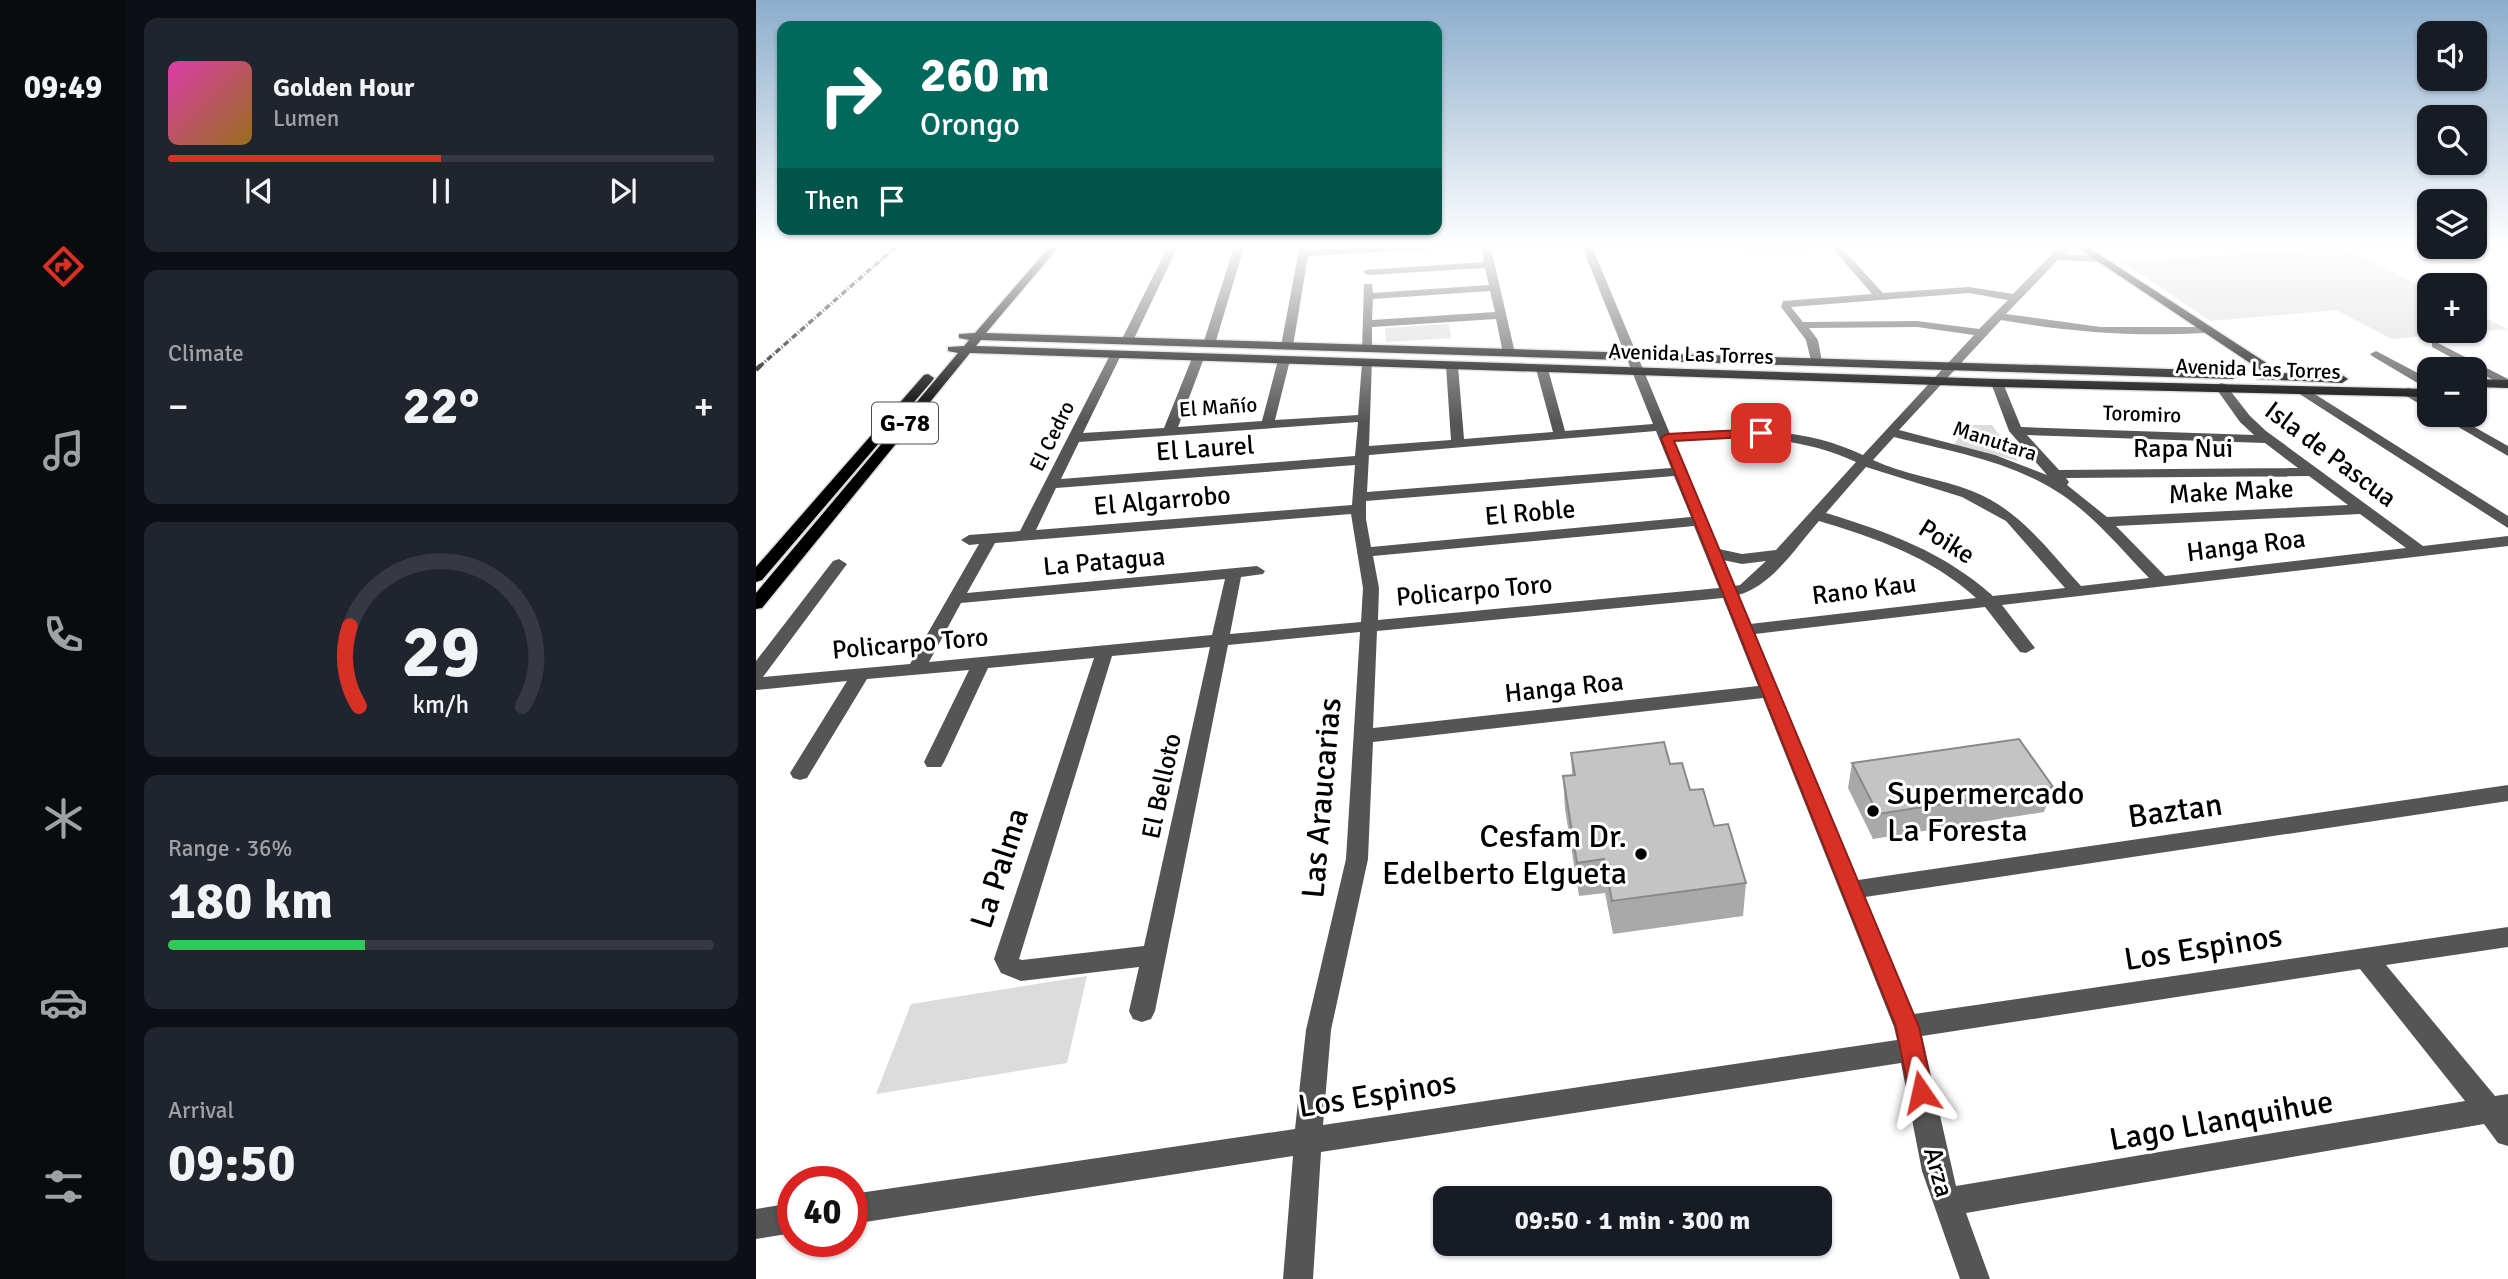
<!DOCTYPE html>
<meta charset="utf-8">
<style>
body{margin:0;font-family:Signika,sans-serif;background:#20242c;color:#f1f3f6;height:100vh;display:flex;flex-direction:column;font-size:26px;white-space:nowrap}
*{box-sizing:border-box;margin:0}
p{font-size:23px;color:#9ea1a6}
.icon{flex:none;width:38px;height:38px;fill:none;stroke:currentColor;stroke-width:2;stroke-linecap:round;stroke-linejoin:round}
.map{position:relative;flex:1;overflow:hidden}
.side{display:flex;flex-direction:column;gap:18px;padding:18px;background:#0d0f14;width:630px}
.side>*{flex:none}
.top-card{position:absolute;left:21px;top:21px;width:665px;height:214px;border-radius:14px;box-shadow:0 2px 5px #0004;background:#00695c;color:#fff;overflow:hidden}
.controls{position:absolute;left:1661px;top:21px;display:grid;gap:14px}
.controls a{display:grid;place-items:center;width:70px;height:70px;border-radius:14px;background:#171b24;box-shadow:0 2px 5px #0004;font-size:35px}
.speed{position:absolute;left:21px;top:1166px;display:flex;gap:14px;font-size:35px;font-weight:700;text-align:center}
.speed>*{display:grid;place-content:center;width:91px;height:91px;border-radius:50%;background:#171b24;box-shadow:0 2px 5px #0004;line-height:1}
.speed .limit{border:10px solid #d22;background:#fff;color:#111}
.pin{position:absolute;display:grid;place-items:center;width:60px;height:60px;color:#fff;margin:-30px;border-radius:14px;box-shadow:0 4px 10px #0006}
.me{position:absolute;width:77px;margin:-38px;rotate:349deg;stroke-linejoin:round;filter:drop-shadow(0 0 5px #0008)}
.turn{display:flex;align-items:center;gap:24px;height:147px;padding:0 28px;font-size:32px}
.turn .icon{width:91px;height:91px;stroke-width:2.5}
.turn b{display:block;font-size:49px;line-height:60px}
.then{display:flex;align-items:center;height:66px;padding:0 28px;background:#0003;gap:14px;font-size:26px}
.big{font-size:52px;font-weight:700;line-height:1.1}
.side .tile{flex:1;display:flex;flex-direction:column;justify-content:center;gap:10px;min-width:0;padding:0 24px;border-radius:14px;background:#20242c}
.side .dial{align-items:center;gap:0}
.dial svg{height:182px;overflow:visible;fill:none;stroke:#363941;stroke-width:7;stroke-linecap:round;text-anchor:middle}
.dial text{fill:#f1f3f6;stroke:none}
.song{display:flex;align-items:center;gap:21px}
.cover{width:84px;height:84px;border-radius:10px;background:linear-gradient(135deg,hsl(320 70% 55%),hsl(40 70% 35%))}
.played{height:7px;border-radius:4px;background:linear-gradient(90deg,#d93025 50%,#363941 50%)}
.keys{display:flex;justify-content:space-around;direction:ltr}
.heat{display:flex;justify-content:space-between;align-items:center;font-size:38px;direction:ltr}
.charge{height:10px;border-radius:5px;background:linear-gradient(90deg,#34c759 36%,#363941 0)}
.trip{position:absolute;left:677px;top:1186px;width:399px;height:70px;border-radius:14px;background:#171b24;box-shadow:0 2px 5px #0004;font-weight:700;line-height:70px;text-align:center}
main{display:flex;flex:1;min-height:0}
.dock{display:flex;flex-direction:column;width:126px;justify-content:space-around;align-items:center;background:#090b0e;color:#9ea1a6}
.dock .icon{width:49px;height:49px}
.dock .active{color:#d93025}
.dock b{font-size:32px;color:#f1f3f6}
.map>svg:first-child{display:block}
.green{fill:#dcdcdc}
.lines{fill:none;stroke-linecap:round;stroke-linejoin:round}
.major-casing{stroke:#dbdbdb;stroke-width:3}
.minor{fill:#555;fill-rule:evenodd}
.major{fill:#000;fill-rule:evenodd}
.rail-far1{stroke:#000;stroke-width:3.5;stroke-dasharray:6 2 1 2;stroke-linecap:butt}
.rail{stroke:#000;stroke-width:4.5;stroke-dasharray:8 2.5 2 2.5;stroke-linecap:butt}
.wall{fill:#a9a9a9}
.building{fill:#c4c4c4;stroke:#898989;stroke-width:2}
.route{fill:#d93025;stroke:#8d1f18;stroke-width:2}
.poi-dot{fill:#000;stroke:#fff;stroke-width:2.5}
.labels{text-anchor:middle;stroke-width:6;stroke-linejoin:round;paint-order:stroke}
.far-street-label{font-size:21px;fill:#000;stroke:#fff}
.shield{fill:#fff;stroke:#4c4c4c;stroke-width:2}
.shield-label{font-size:24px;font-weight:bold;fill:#000}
.street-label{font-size:26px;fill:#000;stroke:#fff}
.near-poi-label{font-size:32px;fill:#000;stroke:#fff;text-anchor:start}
.near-street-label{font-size:32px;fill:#000;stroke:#fff}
</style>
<main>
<nav class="dock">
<b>09:49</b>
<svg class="icon active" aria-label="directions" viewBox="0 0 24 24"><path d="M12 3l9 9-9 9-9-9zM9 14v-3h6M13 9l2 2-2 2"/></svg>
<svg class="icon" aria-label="music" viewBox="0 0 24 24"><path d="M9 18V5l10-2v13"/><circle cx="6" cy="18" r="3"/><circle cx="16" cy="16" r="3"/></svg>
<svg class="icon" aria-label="phone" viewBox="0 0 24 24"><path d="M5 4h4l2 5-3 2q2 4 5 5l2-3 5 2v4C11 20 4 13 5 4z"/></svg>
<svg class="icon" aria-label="climate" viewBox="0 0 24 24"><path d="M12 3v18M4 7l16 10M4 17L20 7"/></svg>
<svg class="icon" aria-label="car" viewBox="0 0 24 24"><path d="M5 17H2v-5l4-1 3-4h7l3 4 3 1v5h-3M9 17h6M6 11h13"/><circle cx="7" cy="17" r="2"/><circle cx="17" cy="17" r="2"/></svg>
<svg class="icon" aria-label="filters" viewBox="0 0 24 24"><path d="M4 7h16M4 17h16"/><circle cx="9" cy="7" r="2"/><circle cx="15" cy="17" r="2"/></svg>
</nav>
<section class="side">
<div class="tile">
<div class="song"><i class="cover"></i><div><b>Golden Hour</b><p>Lumen</p></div></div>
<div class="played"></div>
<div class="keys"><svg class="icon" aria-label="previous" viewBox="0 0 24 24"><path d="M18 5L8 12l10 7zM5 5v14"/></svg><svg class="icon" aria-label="pause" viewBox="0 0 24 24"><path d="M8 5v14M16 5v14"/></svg><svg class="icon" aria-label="next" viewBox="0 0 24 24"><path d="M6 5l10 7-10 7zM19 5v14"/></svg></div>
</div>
<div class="tile"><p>Climate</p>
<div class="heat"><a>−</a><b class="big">22°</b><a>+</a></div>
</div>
<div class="tile dial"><svg viewBox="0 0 100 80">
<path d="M14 69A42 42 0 1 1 86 69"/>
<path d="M14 69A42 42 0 0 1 10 34" stroke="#d93025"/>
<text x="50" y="56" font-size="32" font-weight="700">29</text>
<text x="50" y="72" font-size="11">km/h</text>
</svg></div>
<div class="tile"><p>Range · 36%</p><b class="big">180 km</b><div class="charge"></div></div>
<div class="tile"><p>Arrival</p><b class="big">09:50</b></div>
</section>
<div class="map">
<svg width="1752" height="1279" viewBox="0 0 1752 1279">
<rect width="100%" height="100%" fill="#fff"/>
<!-- green -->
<path class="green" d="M984 244H1054L1059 250 992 254Z
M1586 247 1673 290V331H1718L1719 313 1751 329 1636 339 1580 310 1455 321 1366 262Z
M693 324 695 338 630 342 629 328Z
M1210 425H1236L1262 461 1198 445Z
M331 976 311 1063 120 1094 155 1004Z"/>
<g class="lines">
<defs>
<path id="major" d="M296 244H305L230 333 1477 371 1483 375 1477 379 225 340 220 346 1241 379 1673 389V397L1241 387 214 353 6 608 0 609V593L202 353 192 351V347L208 346 213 340 203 338V334L219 333Z
M1316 244H1327L1526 373 1586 375 1592 379 1586 383 1501 379V373H1509Z
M172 374 178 378 176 381 6 580 0 582V567L168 375Z
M1718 379 1752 380V388L1718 387Z"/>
</defs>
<!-- major casing -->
<use href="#major" class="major-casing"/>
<!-- minor -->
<path class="minor" d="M413 244H423L377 341 367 343 365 341Z
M479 244H489L459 344 449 346 447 344Z
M544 244H554L553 250 711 244 707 247 552 256 537 346 531 349 525 346Z
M724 244H734L759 353 757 355 747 353 740 319 616 327V349L606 351 608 284H616L617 293 733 285 729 268 612 275 607 272 608 270 728 262ZM734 291 739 312 616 320 617 299Z
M825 244H835L914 434C979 428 1046 426 1107 455L1218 335 1161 327 1053 328 1062 340 1066 362 1056 365 1050 340 1025 307 1027 301 1116 294 1073 244H1082L1127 293 1213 287 1257 294 1306 244H1316L1307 254 1341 256 1346 259 1341 262 1302 260 1250 314 1345 327H1448L1454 330 1448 333C1379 337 1312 332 1245 320L1143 430 1239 455 1291 475 1253 431 1235 383 1237 380 1247 383 1265 427 1498 435 1484 422 1459 387 1465 383 1469 384 1494 416 1510 431 1667 546 1752 536V546L1246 605 1279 648 1270 653 1264 652 1229 607 999 634 1102 880 1752 785V801L1109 897 1158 1014 1752 927V947L1630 965 1739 1096 1752 1094V1146L1742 1143 1728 1124 1210 1213 1234 1279H1204L1166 1171 1145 1063 565 1152 557 1279H527L537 1156 96 1224V1194L539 1129 550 1030 590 859 604 632 472 645 399 1011 395 1019 386 1022 377 1019 373 1011 383 967 265 981 245 973 238 959 338 658 232 668 188 762 185 767H171L168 762 213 670 111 679 51 778 44 780 37 778 34 773 91 681 0 690V661L77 561 83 559 91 564 7 677 154 664 223 544 213 545 205 540 213 535 264 531 355 353 365 355 327 433 408 428 436 358 442 354 448 358 422 427 506 421 522 360 528 356 534 360 519 420 602 415 606 363 616 360 613 446 695 440 690 366 696 362 702 366 708 439 797 432 780 369 786 365 792 369 809 431 897 424ZM1213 293 1252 300 1223 329 1161 321 1047 322 1035 307ZM602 422 599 456 305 479 323 442ZM900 431 915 468 611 492 613 455ZM1271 435 1509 443 1542 468 1303 470ZM981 436C1021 439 1063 444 1100 462L1020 550 986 554 963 549 918 441ZM1138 437C1192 451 1251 460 1300 491 1336 513 1363 547 1393 578L1325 586C1292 550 1263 509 1216 491 1183 478 1148 475 1117 460ZM599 465 596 505 280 530 300 488ZM1110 467 1206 497 1250 521 1309 588 1237 596C1188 552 1132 532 1070 513ZM918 476 935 517 615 547 610 519V501ZM1553 476 1592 505 1351 517 1311 485 1313 482 1310 478ZM595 514 607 588 605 622 474 634 485 577 507 574 509 571 501 566 211 593 239 543ZM1604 514 1650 548 1409 576 1360 526ZM1063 521C1120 538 1175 557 1220 598L994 624 982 595C1016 586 1041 546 1063 521ZM938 526 963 588 622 620 623 588 617 556ZM967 560 986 564 1010 561 984 585 978 586ZM469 579 456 635 173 662 205 603ZM967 598 1002 686 617 728 621 631ZM454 647 388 946 266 960 263 959 356 656ZM1007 698 1138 1027 1141 1040 567 1125 575 1030 612 859 617 742ZM1604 969 1709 1101 1200 1186 1166 1036Z
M1680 342 1752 379V388L1676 347V343Z
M1620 351 1673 379V385H1665L1616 356 1614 354Z
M1546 386 1752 516V528L1542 393V387Z
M1653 388 1673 400V410L1649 395V389Z
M1682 415H1697L1752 446V456Z
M37 1203V1233L0 1239V1209Z"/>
<!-- major -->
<use href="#major" class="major"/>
<!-- rail-far1 -->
<path class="rail-far1" d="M3 367 143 244"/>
<!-- rail -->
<path class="rail" d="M0 370 5 365"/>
</g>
<!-- wall -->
<path class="wall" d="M815 753 914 764 934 790 958 826 990 883 987 916 857 934 849 893 823 896 809 809 807 776 816 775Z
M1096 763 1297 787 1288 812 1117 839 1092 788Z"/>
<!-- building -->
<path class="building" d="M1263 739 1297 787 1122 814 1096 763Z
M908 742 914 764 926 763 934 790 947 789 958 826 972 824 990 883 856 901 848 859 821 863 807 776 819 775 815 753Z"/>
<!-- sky -->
<linearGradient id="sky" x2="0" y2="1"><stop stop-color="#8cadcc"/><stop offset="0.58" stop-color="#fff"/><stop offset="1" stop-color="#fff" stop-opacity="0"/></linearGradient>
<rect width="1752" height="423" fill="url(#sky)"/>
<!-- route -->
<path class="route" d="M1005 429 1011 433 1009 436 918 441 1163 1027 1177 1092 1173 1100 1165 1104 1156 1100 1153 1092 1140 1027 905 438 911 434Z"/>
<!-- markers -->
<g class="poi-dot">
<circle cx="1117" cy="811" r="7"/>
<circle cx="885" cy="854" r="7"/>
</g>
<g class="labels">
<!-- far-street labels -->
<g class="far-street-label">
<text transform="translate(935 354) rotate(2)" y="7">Avenida Las Torres</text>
<text transform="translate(1502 369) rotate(2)" y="7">Avenida Las Torres</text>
<text transform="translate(462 407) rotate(-4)" y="7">El Mañío</text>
<text transform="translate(1386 414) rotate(2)" y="7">Toromiro</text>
<text transform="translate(296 436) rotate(-64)" y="7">El Cedro</text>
<text transform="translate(1239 441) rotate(18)" y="7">Manutara</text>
</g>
<!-- shield labels -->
<rect class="shield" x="116" y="402.5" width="66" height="41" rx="5"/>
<g class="shield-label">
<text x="149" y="431">G-78</text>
</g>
<!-- street labels -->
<g class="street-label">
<text transform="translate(449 448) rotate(-4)" y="9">El Laurel</text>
<text x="1427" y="457">Rapa Nui</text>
<text transform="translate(1575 454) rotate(37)" y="9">Isla de Pascua</text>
<text transform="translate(1475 491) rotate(-3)" y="9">Make Make</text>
<text transform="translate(406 500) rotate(-5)" y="9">El Algarrobo</text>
<text transform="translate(774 512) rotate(-5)" y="9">El Roble</text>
<text transform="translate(1191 541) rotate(32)" y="9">Poike</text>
<text transform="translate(1490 545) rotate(-7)" y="9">Hanga Roa</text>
<text transform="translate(348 561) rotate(-5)" y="9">La Patagua</text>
<text transform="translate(1108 589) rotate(-7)" y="9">Rano Kau</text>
<text transform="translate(718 590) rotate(-5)" y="9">Policarpo Toro</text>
<text transform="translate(154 643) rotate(-5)" y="9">Policarpo Toro</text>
<text transform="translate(808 687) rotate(-6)" y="9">Hanga Roa</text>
<text transform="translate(405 786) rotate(-78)" y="9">El Belloto</text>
<text transform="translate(1183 1172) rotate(75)" y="9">Arza</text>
</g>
<!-- near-poi labels -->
<g class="near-poi-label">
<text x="1131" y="804">Supermercado<tspan x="1131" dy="37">La Foresta</tspan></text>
<text x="871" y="847" text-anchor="end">Cesfam Dr.<tspan x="871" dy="37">Edelberto Elgueta</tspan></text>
</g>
<!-- near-street labels -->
<g class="near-street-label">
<text transform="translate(565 798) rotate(-85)" y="11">Las Araucarias</text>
<text transform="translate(1419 810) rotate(-8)" y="11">Baztan</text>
<text transform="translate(243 868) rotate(-72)" y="11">La Palma</text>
<text transform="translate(1447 947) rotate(-9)" y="11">Los Espinos</text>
<text transform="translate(621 1094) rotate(-9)" y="11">Los Espinos</text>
<text transform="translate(1465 1120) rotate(-10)" y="11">Lago Llanquihue</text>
</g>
</g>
</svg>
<div class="controls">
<a><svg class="icon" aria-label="sound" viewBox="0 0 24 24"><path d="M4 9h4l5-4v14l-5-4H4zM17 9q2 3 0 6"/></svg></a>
<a><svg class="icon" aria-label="search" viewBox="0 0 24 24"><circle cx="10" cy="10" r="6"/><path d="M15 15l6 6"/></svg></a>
<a><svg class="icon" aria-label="layers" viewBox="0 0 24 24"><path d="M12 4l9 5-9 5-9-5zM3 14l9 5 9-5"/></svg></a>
<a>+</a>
<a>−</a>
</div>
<div class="speed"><div class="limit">40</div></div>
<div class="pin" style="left:1005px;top:433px;background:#d93025"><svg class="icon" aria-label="arrive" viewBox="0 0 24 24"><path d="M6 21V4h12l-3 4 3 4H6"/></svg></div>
<svg class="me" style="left:1165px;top:1092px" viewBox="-20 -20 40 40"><path d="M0-17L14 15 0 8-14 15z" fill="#d93025" stroke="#fff" stroke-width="4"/></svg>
<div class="trip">09:50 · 1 min · 300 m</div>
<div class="top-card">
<div class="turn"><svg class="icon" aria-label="right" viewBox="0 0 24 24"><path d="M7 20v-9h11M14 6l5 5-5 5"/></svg><div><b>260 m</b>Orongo</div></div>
<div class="then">Then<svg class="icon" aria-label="arrive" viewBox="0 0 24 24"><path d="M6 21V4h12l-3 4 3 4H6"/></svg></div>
</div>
</div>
</main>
